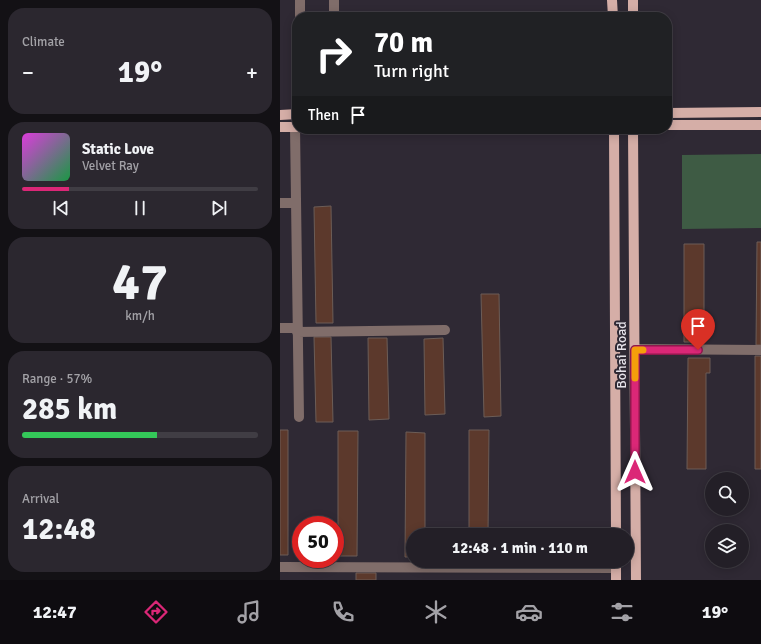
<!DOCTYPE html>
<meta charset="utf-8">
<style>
body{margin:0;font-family:Signika,sans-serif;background:#2b272f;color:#f1f3f6;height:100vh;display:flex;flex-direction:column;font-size:15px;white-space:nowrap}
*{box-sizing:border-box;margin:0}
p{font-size:13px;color:#a3a2a7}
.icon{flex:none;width:22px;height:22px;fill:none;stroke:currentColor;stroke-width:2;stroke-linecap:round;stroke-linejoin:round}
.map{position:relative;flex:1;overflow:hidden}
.sheet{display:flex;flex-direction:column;gap:8px;padding:8px;background:#131115;width:280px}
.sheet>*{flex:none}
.top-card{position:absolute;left:12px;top:12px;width:380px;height:122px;border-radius:16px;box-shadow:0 2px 10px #0003,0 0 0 1px #403d44;background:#202124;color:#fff;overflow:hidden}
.buttons{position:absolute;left:425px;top:472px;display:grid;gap:8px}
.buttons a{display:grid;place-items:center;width:44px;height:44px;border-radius:50%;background:#231f27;box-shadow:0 2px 10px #0003,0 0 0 1px #403d44;font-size:20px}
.speed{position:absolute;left:12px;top:516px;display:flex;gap:8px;font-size:20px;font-weight:700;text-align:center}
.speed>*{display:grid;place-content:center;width:52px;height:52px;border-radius:50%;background:#231f27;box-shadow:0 2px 10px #0003,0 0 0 1px #403d44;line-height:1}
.speed .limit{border:6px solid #d22;background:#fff;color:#111}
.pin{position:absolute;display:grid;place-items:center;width:34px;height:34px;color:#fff;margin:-41px -17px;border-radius:50% 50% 50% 0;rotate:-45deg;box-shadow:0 0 4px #0007}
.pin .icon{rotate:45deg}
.me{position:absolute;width:44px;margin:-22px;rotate:0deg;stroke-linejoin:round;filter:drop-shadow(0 0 3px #0008)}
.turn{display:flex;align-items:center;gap:14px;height:84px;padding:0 16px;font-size:18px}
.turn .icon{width:52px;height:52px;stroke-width:2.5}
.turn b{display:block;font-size:28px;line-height:34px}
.then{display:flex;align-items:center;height:38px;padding:0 16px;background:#0003;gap:8px;font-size:15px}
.big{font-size:30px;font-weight:700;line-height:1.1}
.sheet .card{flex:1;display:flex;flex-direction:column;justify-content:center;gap:6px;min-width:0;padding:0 14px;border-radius:16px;background:#2b272f}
.sheet .dial{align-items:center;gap:0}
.dial b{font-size:52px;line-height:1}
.song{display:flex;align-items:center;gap:12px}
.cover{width:48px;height:48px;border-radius:6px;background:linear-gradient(135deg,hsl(300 70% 55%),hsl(140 70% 35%))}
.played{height:4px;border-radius:2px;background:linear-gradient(90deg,#db2777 20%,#403d44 20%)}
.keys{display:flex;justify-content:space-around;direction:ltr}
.heat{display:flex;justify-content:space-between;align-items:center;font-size:22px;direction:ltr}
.charge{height:6px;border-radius:3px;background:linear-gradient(90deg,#34c759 57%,#403d44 0)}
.trip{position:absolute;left:126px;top:528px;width:228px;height:40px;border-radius:20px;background:#231f27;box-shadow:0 2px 10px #0003,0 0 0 1px #403d44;font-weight:700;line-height:40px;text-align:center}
.dock{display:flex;height:64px;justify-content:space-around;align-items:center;background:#0e0c10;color:#a3a2a7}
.dock .icon{width:28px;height:28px}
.dock .selected{color:#db2777}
.dock b{font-size:18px;color:#f1f3f6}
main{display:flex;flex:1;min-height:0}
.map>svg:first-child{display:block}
.green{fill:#3e5b44}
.building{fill:#5c392c;stroke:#6c5d57}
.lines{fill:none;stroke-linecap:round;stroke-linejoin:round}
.minor{stroke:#806d6a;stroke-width:10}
.major{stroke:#d5aea7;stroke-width:10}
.route-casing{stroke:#8e194d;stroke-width:10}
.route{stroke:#db2777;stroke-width:7}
.slow{stroke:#f59e0b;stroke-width:7}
.labels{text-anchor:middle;stroke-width:4;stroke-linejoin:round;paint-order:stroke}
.street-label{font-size:14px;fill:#e6e2e9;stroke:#2f2934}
</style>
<main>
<section class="sheet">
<div class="card"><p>Climate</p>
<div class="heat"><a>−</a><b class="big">19°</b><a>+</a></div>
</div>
<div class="card">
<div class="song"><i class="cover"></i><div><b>Static Love</b><p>Velvet Ray</p></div></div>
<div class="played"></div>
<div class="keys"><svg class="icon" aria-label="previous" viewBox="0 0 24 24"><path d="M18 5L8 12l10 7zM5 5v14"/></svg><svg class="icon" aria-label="pause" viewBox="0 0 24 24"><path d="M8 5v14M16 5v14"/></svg><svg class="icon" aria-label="next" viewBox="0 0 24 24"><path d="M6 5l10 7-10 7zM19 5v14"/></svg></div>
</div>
<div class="card dial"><b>47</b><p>km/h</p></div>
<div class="card"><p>Range · 57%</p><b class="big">285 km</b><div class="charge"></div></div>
<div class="card"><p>Arrival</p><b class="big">12:48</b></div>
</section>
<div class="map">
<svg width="481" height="580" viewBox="0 0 481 580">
<rect width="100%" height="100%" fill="#2f2934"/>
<!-- green -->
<path class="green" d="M481 154V228L402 229V155Z"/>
<!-- building -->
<path class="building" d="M51 206 53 323H36L34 207Z
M477 242H481V345H476Z
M404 244H424V342H404Z
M201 294H219L221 416 204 417Z
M34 337H51L53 422H36Z
M88 338H107L109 419 89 420Z
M163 338 165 414 145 415 144 339Z
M475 356H481V469H475Z
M408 358H430V373H426V469H407Z
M0 430H8V555H0Z
M189 430H209L208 535H189Z
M58 431H78L77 556H58Z
M126 432 145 433V535H133V557H125Z
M76 573H96V580H76Z"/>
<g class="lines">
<!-- minor -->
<path class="minor" d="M20 0V17
M54 0V17
M15 127 19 417
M0 203H16
M0 328H17
M17 332 165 330
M355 349 481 350
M0 567 336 568"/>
<!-- major -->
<path class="major" d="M332 0 333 17
M353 0V17
M387 113 481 112
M0 115 17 114
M387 125H481
M0 127H17
M334 129 336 535
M353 129 356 580
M336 561V580"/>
</g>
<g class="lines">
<defs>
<path id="route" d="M355 472V350H418"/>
</defs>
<!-- route casing -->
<use href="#route" class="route-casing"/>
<!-- route -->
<use href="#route" class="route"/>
<!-- slow -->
<path class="slow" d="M355 378V350H363"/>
</g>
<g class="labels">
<!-- street labels -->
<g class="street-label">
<text transform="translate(341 355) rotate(-90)" y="5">Bohai Road</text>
</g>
</g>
</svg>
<div class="buttons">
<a><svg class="icon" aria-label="search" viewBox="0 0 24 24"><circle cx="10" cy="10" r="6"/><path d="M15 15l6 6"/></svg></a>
<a><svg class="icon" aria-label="layers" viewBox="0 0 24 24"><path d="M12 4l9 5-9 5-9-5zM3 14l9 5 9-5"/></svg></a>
</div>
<div class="speed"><div class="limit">50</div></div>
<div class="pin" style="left:418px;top:350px;background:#d93025"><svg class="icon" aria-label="arrive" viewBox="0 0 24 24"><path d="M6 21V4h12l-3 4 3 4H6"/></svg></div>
<svg class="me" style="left:355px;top:472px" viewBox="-20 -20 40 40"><path d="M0-17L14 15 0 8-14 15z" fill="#db2777" stroke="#fff" stroke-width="4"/></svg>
<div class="trip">12:48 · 1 min · 110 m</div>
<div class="top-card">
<div class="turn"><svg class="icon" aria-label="right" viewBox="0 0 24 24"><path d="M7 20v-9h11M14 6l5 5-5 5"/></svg><div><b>70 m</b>Turn right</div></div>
<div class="then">Then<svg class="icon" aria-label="arrive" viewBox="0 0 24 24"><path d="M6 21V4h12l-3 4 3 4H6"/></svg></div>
</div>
</div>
</main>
<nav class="dock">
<b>12:47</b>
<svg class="icon selected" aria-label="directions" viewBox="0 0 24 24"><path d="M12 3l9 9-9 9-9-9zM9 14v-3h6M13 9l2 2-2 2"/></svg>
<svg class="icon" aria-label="music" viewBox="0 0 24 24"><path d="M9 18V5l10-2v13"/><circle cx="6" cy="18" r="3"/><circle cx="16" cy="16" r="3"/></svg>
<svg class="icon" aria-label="phone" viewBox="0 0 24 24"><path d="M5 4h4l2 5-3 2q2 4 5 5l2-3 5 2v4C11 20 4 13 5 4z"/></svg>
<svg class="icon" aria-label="climate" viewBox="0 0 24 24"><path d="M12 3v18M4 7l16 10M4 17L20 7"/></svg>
<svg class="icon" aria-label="car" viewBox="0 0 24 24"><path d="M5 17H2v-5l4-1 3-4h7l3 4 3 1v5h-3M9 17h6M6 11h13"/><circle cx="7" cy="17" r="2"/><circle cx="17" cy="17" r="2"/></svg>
<svg class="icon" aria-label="filters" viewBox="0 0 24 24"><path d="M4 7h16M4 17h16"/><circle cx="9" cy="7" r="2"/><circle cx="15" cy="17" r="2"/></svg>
<b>19°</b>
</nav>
